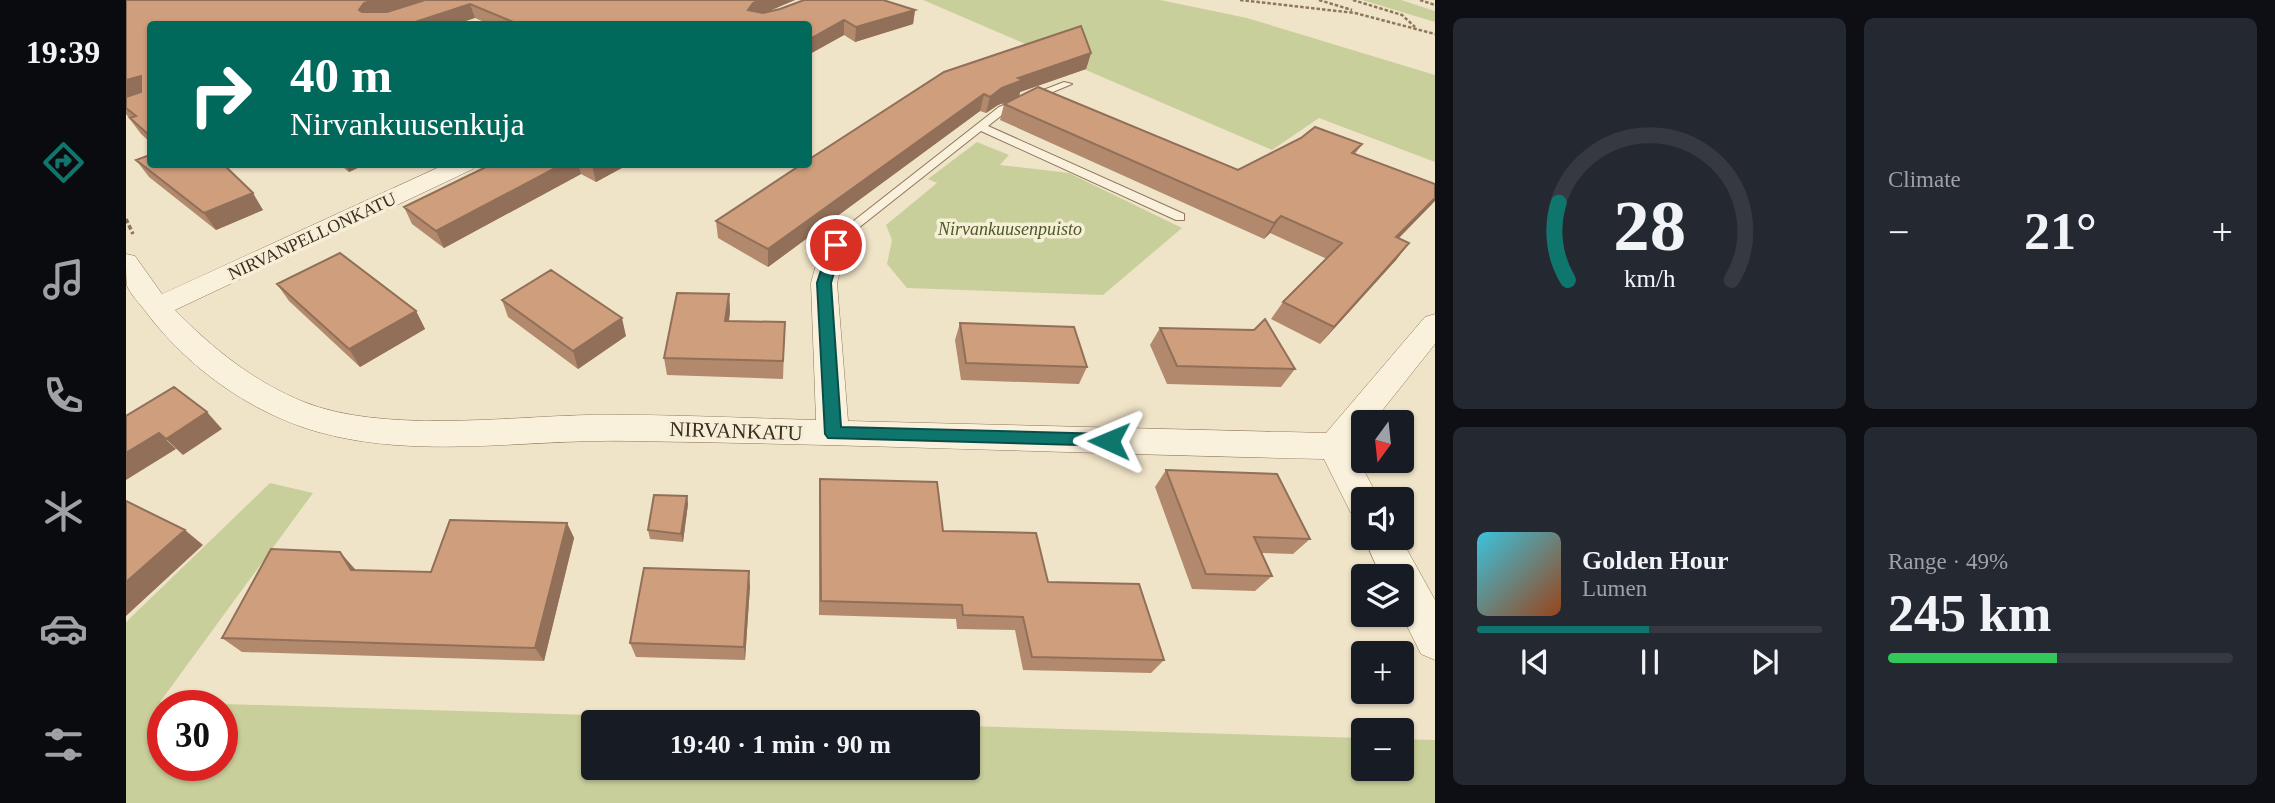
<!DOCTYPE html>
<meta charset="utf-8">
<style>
body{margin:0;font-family:"Times New Roman",serif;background:#242831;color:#f1f3f6;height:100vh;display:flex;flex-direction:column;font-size:26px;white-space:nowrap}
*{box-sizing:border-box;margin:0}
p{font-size:23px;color:#9ea1a6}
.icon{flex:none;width:38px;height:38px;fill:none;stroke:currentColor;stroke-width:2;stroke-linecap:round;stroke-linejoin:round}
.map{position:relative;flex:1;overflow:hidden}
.drawer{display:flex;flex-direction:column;gap:18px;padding:18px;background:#0d0f14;width:840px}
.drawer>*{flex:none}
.banner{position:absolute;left:21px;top:21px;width:665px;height:147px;border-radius:7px;box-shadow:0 2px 5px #0004;background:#00695c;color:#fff;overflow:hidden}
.needle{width:46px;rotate:195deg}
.controls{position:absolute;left:1225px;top:410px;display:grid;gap:14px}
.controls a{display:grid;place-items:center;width:63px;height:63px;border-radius:7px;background:#171b24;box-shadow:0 2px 5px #0004;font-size:35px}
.speed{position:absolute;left:21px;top:690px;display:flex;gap:14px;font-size:35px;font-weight:700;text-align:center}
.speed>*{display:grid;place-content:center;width:91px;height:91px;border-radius:50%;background:#171b24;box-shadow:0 2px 5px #0004;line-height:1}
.speed .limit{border:10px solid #d22;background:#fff;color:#111}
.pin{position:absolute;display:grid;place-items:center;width:60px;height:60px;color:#fff;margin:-30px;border:4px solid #fff;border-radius:50%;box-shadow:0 2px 7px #0007}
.me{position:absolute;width:77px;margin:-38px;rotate:271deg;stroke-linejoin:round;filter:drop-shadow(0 0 5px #0008)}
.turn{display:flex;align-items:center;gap:24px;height:147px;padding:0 28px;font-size:32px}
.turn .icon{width:91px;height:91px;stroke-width:2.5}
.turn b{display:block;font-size:49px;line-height:60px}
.big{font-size:52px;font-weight:800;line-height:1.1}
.drawer .tile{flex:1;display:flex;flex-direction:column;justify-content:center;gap:10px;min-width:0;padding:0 24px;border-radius:10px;background:#242831}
.drawer .dial{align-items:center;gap:0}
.dial svg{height:182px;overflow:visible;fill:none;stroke:#363941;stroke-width:7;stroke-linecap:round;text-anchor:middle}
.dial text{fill:#f1f3f6;stroke:none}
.song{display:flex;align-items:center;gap:21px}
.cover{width:84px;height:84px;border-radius:10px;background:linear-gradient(135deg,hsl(190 70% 55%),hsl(20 70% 35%))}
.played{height:7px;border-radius:4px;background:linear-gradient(90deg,#0f766e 50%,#363941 50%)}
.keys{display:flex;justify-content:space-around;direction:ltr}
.heat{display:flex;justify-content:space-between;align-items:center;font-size:38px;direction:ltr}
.charge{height:10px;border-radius:5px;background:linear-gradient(90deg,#34c759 49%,#363941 0)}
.drawer .tiles{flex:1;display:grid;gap:18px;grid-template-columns:repeat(2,1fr)}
.trip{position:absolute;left:455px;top:710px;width:399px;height:70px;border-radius:7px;background:#171b24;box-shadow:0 2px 5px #0004;font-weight:800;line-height:70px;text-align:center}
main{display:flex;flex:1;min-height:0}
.tab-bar{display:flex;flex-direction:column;width:126px;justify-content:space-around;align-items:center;background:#090b0e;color:#9ea1a6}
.tab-bar .icon{width:49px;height:49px}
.tab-bar .selected{color:#0f766e}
.tab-bar b{font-size:32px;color:#f1f3f6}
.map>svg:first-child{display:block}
.green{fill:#c9cf9b;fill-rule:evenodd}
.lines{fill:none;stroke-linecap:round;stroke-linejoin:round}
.lane-casing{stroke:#8d765c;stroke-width:2}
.street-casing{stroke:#8d765c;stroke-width:1}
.path-far1{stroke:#8d765c;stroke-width:2.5;stroke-dasharray:3.5 2;stroke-linecap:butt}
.path{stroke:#8d765c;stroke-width:3.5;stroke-dasharray:4.5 2.5;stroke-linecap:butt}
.lane{fill:#faf1dc;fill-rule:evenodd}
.street{fill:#faf1dc;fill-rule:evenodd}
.wall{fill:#b2896c}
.shaded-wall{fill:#916f58}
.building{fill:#cf9f7d;stroke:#916f58;stroke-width:2}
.route{fill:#0f766e;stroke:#0a4d48;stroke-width:2}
.labels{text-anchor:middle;stroke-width:7;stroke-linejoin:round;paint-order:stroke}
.far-park-label{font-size:18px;font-style:italic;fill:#4d5a26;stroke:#f7eed8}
.far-street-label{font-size:18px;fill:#3d2e20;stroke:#f7eed8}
.street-label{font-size:21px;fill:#3d2e20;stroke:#f7eed8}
</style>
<main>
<nav class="tab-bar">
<b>19:39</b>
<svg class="icon selected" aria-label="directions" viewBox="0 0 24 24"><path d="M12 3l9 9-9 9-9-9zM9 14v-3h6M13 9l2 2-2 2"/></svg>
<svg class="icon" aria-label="music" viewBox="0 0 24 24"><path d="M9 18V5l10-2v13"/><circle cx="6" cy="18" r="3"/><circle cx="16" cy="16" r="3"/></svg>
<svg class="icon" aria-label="phone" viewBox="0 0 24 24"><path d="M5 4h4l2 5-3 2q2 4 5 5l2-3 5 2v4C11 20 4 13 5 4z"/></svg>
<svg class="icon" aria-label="climate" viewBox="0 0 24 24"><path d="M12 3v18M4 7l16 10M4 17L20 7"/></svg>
<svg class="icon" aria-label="car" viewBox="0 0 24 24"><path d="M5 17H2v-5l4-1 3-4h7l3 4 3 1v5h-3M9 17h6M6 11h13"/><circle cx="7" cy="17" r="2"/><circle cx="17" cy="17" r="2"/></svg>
<svg class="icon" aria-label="filters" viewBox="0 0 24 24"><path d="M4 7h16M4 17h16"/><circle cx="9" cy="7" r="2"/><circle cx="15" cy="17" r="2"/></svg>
</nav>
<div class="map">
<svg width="1309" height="803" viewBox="0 0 1309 803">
<rect width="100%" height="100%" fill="#f0e4c8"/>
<!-- green -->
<path class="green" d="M797 0H1034L1121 18 1309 75V162L1193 118 1146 150Z
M1236 0H1275L1309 11V22Z
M851 142 883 155 874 165 943 173 1056 228 977 295 781 288 761 264 766 240 760 225 811 183 802 179Z
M144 483 187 493 34 702 729 723H467V768H842V726L1237 738V768H1276V739L1309 740V803H0V622ZM37 705H96V765H37Z"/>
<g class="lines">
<defs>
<path id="lane" d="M938 82 946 84 881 111 862 126 1058 214V220H1050L855 131 721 237H713L711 234 873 107Z"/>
<path id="street" d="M320 164H350L347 169 49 310C86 348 128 382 178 402 256 433 378 417 462 415 538 414 614 418 690 420L685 283 694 250 708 229 717 226 726 229 730 234 720 250 711 283 722 421 1200 433 1299 317 1309 314V344L1247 422H1237V433L1226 448 1253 499H1237V517L1225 513 1198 459C965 454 733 444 501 441 399 439 292 460 192 432 125 413 62 368 20 312 14 304 5 295 1 286 0 277 0 263 0 254L9 256 36 294Z
M1237 536 1274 537 1309 600V660L1295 654 1275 614 1276 576H1255Z"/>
</defs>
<!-- lane casing -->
<use href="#lane" class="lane-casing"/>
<!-- street casing -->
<use href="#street" class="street-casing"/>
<!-- path-far1 -->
<path class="path-far1" d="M1114 0 1229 13 1309 34
M1193 0 1226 10
M1227 0 1276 15 1289 27
M1294 0 1309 5"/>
<!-- path -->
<path class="path" d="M0 219 7 234"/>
<!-- lane -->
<use href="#lane" class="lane"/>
<!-- street -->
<use href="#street" class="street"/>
</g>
<!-- wall -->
<path class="wall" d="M0 0H669L639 12 789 10 787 24 729 42 718 35 682 55V24H363L349 18 24 24V142L15 134 0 114Z
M965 53 960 69 894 92 893 97 1112 170 1236 144 1229 154 1306 204 1273 238 1283 243 1270 260 1194 344 1145 319 1157 302 1201 259 1144 233 1138 239 874 120 878 104 893 97 872 105 860 113 854 111 642 267 592 238 590 221 682 160Z
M10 160 137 210 90 230 23 177Z
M213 164H240L223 172Z
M366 164H503L470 182 455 174 318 248 286 224 278 207Z
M151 284 290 311 299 329 234 367 163 301Z
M603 294 604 312 603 321 659 322 657 379 541 375 538 358Z
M376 300 500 336 452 369 382 317Z
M834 323 961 367 953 384 835 380 829 340Z
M1034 328 1169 369 1155 387 1041 384 1024 345Z
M1040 470 1184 539 1167 554 1136 553 1146 576 1129 591 1066 589 1029 487Z
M694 479 817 531 922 582 1038 660 1025 673 897 670 889 630 831 629 830 619 693 615V494Z
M561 496 562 504 557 542 524 539 522 530Z
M441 523 448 538 418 661 116 652 96 638 228 568 230 570 305 572Z
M624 586 619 660 510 657 504 643Z"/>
<!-- shaded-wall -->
<path class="shaded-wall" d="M248 0H299L244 18 233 10 238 3Z
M634 0H669L627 18 622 10 627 3Z
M344 4 349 18 331 24H283Z
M789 10 787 24 729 42 730 27Z
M718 20V35L682 55V40Z
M965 53 960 69 894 92 893 97 872 105 860 113 864 97 892 78Z
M15 76 24 90 0 99V80Z
M858 94 854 111 642 267V249Z
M220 164H240L223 172Z
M437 164H452L455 174 318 248 310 231Z
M467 164H503L470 182 466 165Z
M127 193 137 210 90 230 78 213Z
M1309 198V201L1306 204 1257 254 1270 237Z
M1155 216 1144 233 1138 239 1148 223Z
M1283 243 1270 260 1194 344 1208 327Z
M603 294 604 312 600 338 599 321Z
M290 311 299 329 234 367 223 349Z
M496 318 500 336 452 369 447 351Z
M81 412 96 429 57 455 40 439Z
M33 433 50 449 0 480V453Z
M561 496 562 504 557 542 555 534Z
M441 523 448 538 418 661 409 648Z
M59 530 77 545 0 616V582Z
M214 552 228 568 239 585 225 570Z
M623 571 624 586 619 660 618 647Z"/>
<!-- building -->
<path class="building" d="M0 0H248L238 3 233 10 236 12H261L299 0H634L627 3 622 10 637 13 654 9 678 0H757L789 10 730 27 718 20 682 40V24H392L344 4 283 24H24V136L4 118 10 116 0 108V97L15 92V76L0 80Z
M955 26 965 53 892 78 897 80 876 88 864 97 858 94 642 249 590 221 676 164H682V160L818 72Z
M912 87 1112 170 1175 138 1189 127 1236 144 1226 153 1309 184V198L1270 237 1283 243 1208 327 1157 302 1216 243 1155 216 1148 223 878 104Z
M24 155V164H97L127 193 78 213 10 160Z
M366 164H437L310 231 278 207Z
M214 253 290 311 223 349 151 284Z
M425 270 496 318 447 351 376 300Z
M551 293 603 294 599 321 659 322 657 361 538 358Z
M1139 319 1169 369 1051 366 1034 328 1128 330Z
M834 323 948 327 961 367 840 363Z
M48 387 81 412 40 439 33 433 0 453V416Z
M1040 470 1151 474 1184 539 1128 537 1146 576 1080 574Z
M694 479 811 482 817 531 910 533 922 582 1013 584 1038 660 906 657 897 617 837 615 836 605 695 601Z
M528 495 561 496 555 534 522 530Z
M0 501 59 530 0 582Z
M324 520 441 523 409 648 96 638 145 549 214 552 225 570 305 572Z
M518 568 623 571 618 647 504 643Z"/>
<!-- route -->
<path class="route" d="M710 241 716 245 705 283 715 427 983 434 989 436 991 441 989 446 702 438 699 434 691 283 703 245Z"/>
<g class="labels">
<!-- far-park labels -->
<g class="far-park-label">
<text x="884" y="235">Nirvankuusenpuisto</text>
</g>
<!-- far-street labels -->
<g class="far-street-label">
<text transform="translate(186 236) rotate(-25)" y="6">NIRVANPELLONKATU</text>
</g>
<!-- street labels -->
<g class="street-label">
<text transform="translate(610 431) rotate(2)" y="7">NIRVANKATU</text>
</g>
</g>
</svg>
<div class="controls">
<a><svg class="needle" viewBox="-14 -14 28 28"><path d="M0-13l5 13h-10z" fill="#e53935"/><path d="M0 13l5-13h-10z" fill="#9ea1a6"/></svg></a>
<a><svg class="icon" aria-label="sound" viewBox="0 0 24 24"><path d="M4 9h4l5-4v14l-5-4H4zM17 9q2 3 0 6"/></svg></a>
<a><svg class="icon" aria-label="layers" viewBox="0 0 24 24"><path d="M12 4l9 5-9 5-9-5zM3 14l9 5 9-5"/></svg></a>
<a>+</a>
<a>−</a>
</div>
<div class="speed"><div class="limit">30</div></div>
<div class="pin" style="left:710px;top:245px;background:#d93025"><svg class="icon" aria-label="arrive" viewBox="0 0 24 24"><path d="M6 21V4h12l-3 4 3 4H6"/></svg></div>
<svg class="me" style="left:983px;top:441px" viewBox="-20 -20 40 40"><path d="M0-17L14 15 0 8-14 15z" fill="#0f766e" stroke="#fff" stroke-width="4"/></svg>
<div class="trip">19:40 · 1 min · 90 m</div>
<div class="banner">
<div class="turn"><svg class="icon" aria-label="right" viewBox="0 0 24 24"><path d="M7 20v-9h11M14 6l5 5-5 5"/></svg><div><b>40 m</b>Nirvankuusenkuja</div></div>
</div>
</div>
<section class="drawer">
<div class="tiles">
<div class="tile dial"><svg viewBox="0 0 100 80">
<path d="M14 69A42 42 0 1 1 86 69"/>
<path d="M14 69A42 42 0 0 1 10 35" stroke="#0f766e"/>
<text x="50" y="56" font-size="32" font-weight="700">28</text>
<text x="50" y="72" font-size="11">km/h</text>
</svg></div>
<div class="tile"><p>Climate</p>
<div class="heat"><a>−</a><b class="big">21°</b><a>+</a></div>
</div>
<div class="tile">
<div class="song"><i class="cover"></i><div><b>Golden Hour</b><p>Lumen</p></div></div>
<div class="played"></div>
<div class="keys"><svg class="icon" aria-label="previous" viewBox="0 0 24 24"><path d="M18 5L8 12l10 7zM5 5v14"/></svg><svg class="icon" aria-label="pause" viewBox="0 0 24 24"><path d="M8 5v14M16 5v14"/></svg><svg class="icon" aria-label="next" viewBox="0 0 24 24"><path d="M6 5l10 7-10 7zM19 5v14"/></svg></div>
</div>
<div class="tile"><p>Range · 49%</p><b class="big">245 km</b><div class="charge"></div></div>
</div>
</section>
</main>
